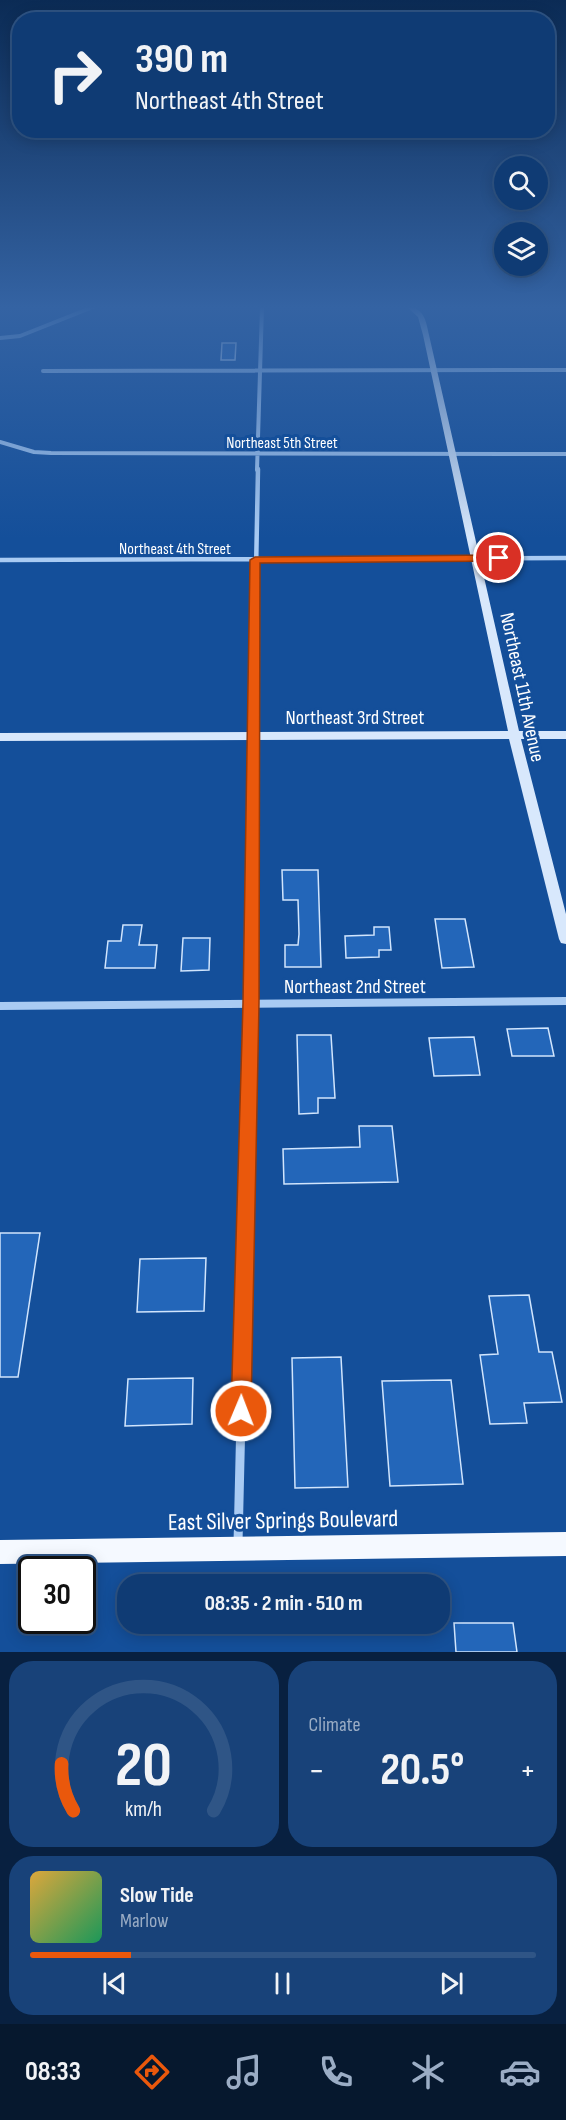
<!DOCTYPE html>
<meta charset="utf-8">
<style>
body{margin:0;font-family:"Sofia Sans Condensed",sans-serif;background:#184279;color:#f1f3f6;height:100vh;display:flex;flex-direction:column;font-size:22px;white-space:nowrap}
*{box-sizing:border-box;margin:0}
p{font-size:20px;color:#9badc5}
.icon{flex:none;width:33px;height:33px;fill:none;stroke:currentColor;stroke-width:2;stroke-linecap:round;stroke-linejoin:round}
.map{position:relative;height:1652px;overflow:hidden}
.details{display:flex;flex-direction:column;gap:9px;padding:9px;background:#082040;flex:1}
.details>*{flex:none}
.top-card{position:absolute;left:12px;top:12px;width:543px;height:126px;border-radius:24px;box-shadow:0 3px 15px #0003,0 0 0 2px #2f5586;background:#0f3b74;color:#f1f3f6;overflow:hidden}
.tools{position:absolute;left:494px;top:156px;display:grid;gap:12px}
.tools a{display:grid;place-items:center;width:54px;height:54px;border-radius:50%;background:#0f3b74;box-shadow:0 3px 15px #0003,0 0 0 2px #2f5586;font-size:30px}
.speed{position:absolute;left:18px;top:1556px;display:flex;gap:12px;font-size:30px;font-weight:700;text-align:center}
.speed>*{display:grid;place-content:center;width:78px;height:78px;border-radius:50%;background:#0f3b74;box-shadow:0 3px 15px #0003,0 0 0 2px #2f5586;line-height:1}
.speed .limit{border:3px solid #111;border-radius:9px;background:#fff;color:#111}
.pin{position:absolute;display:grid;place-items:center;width:51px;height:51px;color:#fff;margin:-26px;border:3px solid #fff;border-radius:50%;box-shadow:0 2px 6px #0007}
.me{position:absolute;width:66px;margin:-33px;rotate:1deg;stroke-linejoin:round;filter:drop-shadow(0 0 4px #0008)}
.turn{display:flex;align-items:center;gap:21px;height:126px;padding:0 24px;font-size:27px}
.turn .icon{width:78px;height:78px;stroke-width:2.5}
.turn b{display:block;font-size:42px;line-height:51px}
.big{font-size:45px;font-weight:700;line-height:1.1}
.details .widget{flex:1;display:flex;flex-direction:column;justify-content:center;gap:9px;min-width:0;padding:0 21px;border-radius:24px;background:#184279}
.details .dial{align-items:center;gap:0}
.dial svg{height:156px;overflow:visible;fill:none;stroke:#2f5586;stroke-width:7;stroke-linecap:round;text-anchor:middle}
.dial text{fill:#f1f3f6;stroke:none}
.song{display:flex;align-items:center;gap:18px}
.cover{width:72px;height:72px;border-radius:9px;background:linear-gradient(135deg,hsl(40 70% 55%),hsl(150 70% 35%))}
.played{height:6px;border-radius:3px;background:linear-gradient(90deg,#ea580c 20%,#2f5586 20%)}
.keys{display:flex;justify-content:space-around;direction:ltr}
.heat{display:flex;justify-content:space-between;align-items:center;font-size:33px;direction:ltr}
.details .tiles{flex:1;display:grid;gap:9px;grid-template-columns:1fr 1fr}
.widget:last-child{grid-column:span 2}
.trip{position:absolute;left:117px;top:1574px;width:333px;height:60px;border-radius:24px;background:#0f3b74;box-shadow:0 3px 15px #0003,0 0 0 2px #2f5586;font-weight:700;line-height:60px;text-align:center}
.dock{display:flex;height:96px;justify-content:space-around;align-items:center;background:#06182e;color:#9badc5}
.dock .icon{width:42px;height:42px}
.dock .current{color:#ea580c}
.dock b{font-size:27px;color:#f1f3f6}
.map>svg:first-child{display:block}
.building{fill:#2366b9;stroke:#d1e5fd;stroke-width:1.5}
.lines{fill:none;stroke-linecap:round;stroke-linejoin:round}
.street-far4{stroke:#a9cbf3;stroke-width:4}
.street-far3{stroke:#a9cbf3;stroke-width:4.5}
.street-far2{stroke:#a9cbf3;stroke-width:6}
.street-far1{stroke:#a9cbf3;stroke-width:8}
.street{stroke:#a9cbf3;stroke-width:9}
.secondary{fill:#d8e8fc;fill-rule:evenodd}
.primary{fill:#f5f9ff;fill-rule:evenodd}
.route{fill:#ea580c;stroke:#983908;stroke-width:1.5}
.labels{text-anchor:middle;stroke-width:6;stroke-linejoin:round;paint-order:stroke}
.far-street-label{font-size:16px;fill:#fff;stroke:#144f9a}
.street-label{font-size:20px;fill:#fff;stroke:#144f9a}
.near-street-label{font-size:24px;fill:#fff;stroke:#144f9a}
</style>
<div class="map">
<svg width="566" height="1652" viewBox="0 0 566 1652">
<rect width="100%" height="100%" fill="#144f9a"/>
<!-- building -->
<path class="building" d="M222 343H236L235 360H221Z
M282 870H318L321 967H285V945H298L299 934 298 900H283Z
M435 919H465L474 967 442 968Z
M123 925H142L139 945H157L155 968H105L108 941H121Z
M374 927H389L391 950H379V957L346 958 345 936 374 935Z
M183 938H210L209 970 181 971Z
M548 1028 554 1056H512L507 1029Z
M297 1035H331L335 1098H318V1113L299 1114Z
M474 1037 480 1075 434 1076 429 1038Z
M359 1126H392L398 1182 284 1184 283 1149 360 1147Z
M0 1233H40L18 1377H0Z
M206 1258 204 1311 137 1312 140 1259Z
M529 1295 539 1352H552L562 1402 524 1403 527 1423 490 1424 480 1355 498 1354 489 1296Z
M341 1357 348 1487 295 1488 292 1358Z
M193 1378 192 1424 125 1426 128 1379Z
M451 1380 463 1484 390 1486 382 1381Z
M454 1623H513L517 1652H456Z"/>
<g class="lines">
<!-- street-far4 -->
<path class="street-far4" d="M0 338 20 336 93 307
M43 371 566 370
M0 442 34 452 51 453 566 454
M257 470 262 307"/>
<!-- street-far3 -->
<path class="street-far3" d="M0 560 566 558
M254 674 258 469"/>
<!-- street-far2 -->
<path class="street-far2" d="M252 929 254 672"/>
<!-- street-far1 -->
<path class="street-far1" d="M0 1006 566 1001
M245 1250 252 928"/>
<!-- street -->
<path class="street" d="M238 1543 245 1248"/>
<!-- secondary -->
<path class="secondary" d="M407 307C424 307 426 321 429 335L519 731H566V739H521L566 914V944L561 943 559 939 509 739 0 741V733L508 731 423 335 418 317Z"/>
<!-- primary -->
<path class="primary" d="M566 1532V1556L0 1564V1540Z"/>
</g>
<!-- sky -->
<linearGradient id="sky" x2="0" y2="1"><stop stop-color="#0b2b55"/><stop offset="0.57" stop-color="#3463a3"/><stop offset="1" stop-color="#3463a3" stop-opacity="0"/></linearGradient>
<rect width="566" height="539" fill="url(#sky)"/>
<!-- route -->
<path class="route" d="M499 555 503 556V561L260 563 259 1003 251 1411 248 1418 241 1421 234 1418 231 1411 243 1003 250 560 255 557Z"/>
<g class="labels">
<!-- far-street labels -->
<g class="far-street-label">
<text x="282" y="448">Northeast 5th Street</text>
<text x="175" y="554">Northeast 4th Street</text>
</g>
<!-- street labels -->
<g class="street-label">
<text transform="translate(523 687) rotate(78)" y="7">Northeast 11th Avenue</text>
<text x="355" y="724">Northeast 3rd Street</text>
<text x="355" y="993">Northeast 2nd Street</text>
</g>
<!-- near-street labels -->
<g class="near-street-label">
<text transform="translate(283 1520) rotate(-1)" y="8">East Silver Springs Boulevard</text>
</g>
</g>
</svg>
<div class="tools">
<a><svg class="icon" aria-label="search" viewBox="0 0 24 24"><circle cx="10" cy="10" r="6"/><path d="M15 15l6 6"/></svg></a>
<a><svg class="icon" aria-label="layers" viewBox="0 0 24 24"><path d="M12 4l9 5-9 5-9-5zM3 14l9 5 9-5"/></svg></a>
</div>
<div class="speed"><div class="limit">30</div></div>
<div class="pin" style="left:499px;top:558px;background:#d93025"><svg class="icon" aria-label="arrive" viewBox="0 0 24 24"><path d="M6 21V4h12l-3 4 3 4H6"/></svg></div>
<svg class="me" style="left:241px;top:1411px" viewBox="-20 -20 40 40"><circle r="17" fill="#ea580c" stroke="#fff" stroke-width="3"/><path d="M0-11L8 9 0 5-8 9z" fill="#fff"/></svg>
<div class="trip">08:35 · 2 min · 510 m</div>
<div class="top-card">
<div class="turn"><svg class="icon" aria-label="right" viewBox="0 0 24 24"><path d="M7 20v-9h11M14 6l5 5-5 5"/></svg><div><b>390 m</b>Northeast 4th Street</div></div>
</div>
</div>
<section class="details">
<div class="tiles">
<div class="widget dial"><svg viewBox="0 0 100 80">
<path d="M14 69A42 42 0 1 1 86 69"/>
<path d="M14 69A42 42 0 0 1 8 45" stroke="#ea580c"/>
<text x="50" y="56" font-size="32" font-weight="700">20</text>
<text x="50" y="72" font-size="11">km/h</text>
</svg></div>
<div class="widget"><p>Climate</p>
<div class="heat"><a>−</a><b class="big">20.5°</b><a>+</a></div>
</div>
<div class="widget">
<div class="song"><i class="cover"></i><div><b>Slow Tide</b><p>Marlow</p></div></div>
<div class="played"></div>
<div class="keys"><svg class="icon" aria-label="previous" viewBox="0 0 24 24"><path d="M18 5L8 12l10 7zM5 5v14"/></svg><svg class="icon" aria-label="pause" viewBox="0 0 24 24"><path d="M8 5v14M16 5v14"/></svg><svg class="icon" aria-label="next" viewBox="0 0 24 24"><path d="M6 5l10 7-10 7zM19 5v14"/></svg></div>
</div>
</div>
</section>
<nav class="dock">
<b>08:33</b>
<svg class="icon current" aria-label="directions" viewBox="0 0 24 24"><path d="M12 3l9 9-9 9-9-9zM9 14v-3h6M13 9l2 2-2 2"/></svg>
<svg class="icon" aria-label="music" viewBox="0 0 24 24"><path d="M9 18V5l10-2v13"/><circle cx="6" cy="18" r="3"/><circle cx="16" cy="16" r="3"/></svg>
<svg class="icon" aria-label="phone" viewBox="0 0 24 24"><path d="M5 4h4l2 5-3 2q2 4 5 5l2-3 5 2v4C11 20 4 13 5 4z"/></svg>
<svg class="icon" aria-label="climate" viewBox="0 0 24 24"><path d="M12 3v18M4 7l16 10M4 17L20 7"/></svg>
<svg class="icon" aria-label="car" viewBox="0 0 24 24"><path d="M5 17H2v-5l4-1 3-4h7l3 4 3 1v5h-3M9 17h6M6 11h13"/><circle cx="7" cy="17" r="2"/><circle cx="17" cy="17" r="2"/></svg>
</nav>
